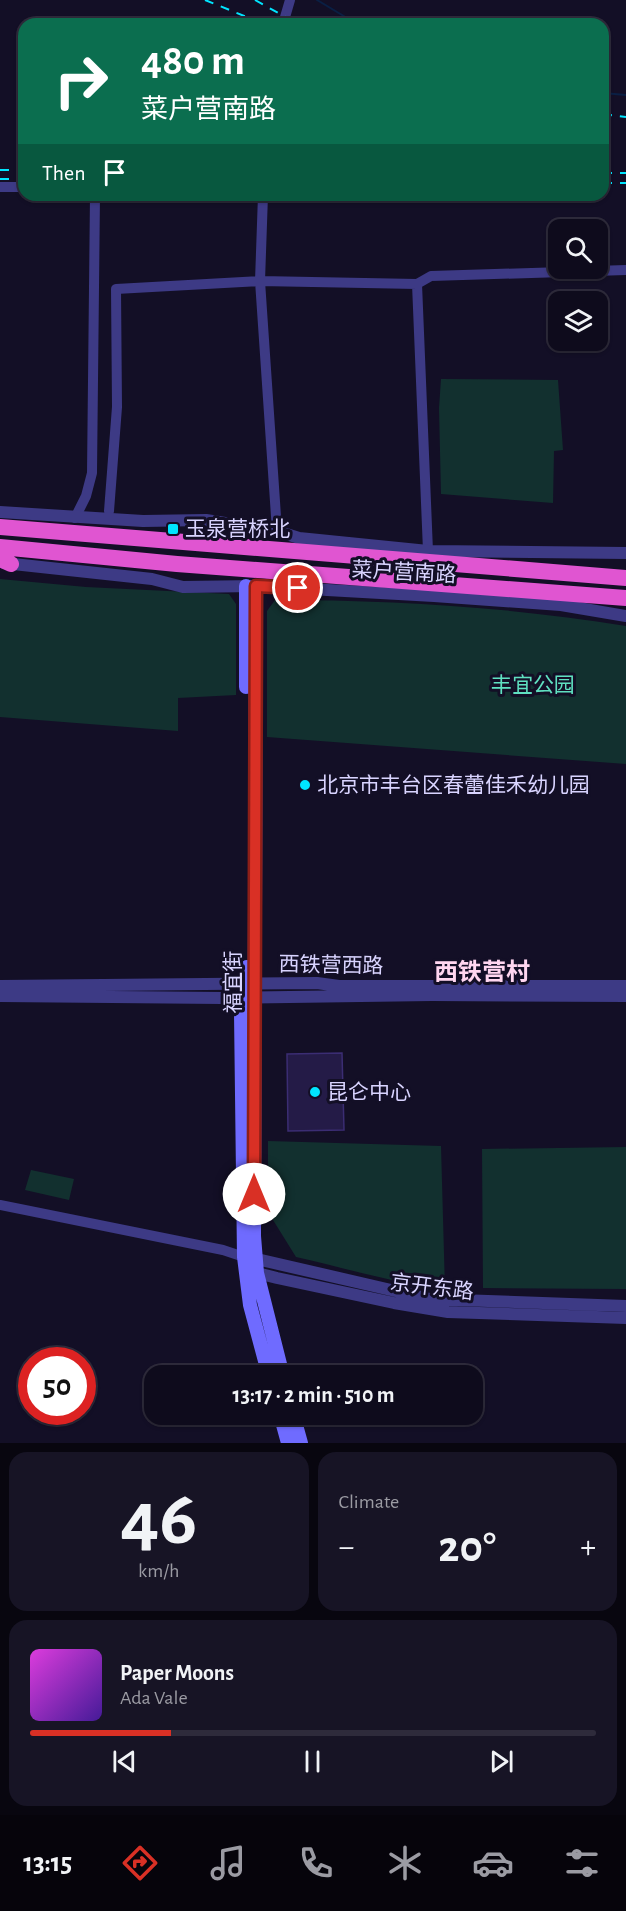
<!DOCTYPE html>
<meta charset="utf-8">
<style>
body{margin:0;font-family:"Alegreya Sans","Noto Sans SC",sans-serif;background:#171425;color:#f1f3f6;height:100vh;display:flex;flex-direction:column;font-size:22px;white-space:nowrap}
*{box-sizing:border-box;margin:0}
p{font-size:20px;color:#9b9ba3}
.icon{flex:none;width:33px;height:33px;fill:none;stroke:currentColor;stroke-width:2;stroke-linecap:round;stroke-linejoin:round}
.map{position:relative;height:1443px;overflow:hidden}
.sheet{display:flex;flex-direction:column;gap:9px;padding:9px;background:#08060f;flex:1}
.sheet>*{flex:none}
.guide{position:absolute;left:18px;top:18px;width:591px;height:183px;border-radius:18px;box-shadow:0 2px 4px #0004,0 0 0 2px #2e2b3b;background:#0b6e4f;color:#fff;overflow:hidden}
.controls{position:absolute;left:548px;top:219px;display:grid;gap:12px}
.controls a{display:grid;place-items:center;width:60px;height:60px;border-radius:12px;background:#0e0b1c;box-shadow:0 2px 4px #0004,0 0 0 2px #2e2b3b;font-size:30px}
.speed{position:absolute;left:18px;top:1347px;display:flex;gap:12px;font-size:30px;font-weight:700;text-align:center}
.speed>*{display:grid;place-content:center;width:78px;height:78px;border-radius:50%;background:#0e0b1c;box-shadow:0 2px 4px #0004,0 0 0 2px #2e2b3b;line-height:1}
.speed .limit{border:9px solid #d22;background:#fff;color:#111}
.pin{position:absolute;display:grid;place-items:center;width:51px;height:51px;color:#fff;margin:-26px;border:3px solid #fff;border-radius:50%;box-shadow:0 2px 6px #0007}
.me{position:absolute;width:66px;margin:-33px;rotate:0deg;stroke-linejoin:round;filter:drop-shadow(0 0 4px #0008)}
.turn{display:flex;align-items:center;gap:21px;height:126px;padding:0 24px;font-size:27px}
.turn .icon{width:78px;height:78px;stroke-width:2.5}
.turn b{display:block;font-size:42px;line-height:51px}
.then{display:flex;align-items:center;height:57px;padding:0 24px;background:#0003;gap:12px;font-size:22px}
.big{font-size:45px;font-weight:600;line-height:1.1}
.sheet .tile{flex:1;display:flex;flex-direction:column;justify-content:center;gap:9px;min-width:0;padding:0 21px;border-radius:18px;background:#171425}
.sheet .dial{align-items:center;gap:0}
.dial b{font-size:78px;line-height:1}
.song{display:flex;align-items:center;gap:18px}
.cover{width:72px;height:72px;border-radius:9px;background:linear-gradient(135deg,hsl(300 70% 55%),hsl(260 70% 35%))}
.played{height:6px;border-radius:3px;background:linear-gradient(90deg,#d93025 25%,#2e2b3b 25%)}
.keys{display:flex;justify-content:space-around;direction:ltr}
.heat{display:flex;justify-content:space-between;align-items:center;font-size:33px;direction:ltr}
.sheet .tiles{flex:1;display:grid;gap:9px;grid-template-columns:1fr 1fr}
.tile:last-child{grid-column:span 2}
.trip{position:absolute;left:144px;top:1365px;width:339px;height:60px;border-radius:18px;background:#0e0b1c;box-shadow:0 2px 4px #0004,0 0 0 2px #2e2b3b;font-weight:600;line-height:60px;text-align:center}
.dock{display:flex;height:96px;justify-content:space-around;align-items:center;background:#06040b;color:#9b9ba3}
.dock .icon{width:42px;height:42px}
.dock .on{color:#d93025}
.dock b{font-size:27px;color:#f1f3f6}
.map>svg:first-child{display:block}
.green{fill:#12302f}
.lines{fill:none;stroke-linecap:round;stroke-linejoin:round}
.stream{stroke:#0a1f44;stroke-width:2}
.building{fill:#241b47;stroke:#3b2d73;stroke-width:1.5}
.minor{stroke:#3d3a85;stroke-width:10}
.tertiary{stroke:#3d3a85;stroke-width:12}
.secondary{stroke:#6f6bff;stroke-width:14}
.trunk{stroke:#e055d1;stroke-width:16}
.rail{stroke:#00e5ff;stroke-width:2;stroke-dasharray:9 8;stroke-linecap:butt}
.route-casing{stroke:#8d1f18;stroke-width:15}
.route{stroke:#d93025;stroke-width:10}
.poi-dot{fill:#00e5ff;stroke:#130f26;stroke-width:2}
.labels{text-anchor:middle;stroke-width:6;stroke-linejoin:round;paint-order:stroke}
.poi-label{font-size:21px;fill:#d9d4ff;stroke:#130f26;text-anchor:start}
.street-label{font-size:21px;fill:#d9d4ff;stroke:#130f26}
.park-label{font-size:21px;fill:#5fe0c0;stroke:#130f26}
.quarter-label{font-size:24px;font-weight:bold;fill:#ffd6f0;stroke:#130f26}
</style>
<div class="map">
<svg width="626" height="1443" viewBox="0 0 626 1443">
<rect width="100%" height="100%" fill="#130f26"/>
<!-- green -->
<path class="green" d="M441 379 558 380 563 450 554 451 553 503 441 494 439 408Z
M0 579 86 587 229 594 236 604V695L178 698V731L0 717Z
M275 600C392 600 510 607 626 626V764L267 737V611Z
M268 1141 441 1146 445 1290C395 1283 345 1268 296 1257L273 1220 274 1186 268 1170Z
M626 1147V1289L483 1288 482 1149Z
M31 1170 74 1179 69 1200 25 1190Z"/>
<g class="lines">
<!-- stream -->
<path class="stream" d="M317 0 357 24
M603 93 626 95"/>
</g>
<!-- building -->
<path class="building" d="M342 1053 344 1130 288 1131 287 1054Z"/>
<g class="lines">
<!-- minor -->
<path class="minor" d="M283 24 290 0
M0 187H24
M263 195 260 281 277 531
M417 284 428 551
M109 511 117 407 116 289 260 281 417 284 431 276 626 270
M75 518 86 496 92 473 95 195
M0 1205 223 1250 244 1257"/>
<!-- tertiary -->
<path class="tertiary" d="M0 512 143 521 206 520 277 531 299 538 428 551 626 553
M4 563 152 579 183 587 256 586 434 596 561 605 626 616
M0 986 317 983 339 986H626
M0 996 222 998 432 995 626 996
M248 1257 430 1299 626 1306
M253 1268 257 1273 277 1278 394 1303 448 1312 626 1318"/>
<!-- secondary -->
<path class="secondary" d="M246 586V687
M256 586 254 1236 257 1273 283 1376
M247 967 241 1013 244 1257 250 1305 269 1376
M280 1414 288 1443
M293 1414 301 1443"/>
<!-- trunk -->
<path class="trunk" d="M0 527 626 578
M0 547 177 564 626 598
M0 559 11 564"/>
<!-- rail -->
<path class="rail" d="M205 0 264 24
M255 0 298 24
M603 114 626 117
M0 170H24
M603 173H626
M0 179H24
M603 183H626"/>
</g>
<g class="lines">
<defs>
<path id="route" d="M254 1194 256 586 298 588"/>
</defs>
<!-- route casing -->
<use href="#route" class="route-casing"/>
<!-- route -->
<use href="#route" class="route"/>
</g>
<!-- markers -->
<g class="poi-dot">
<rect x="167" y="523" width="12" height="12" rx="3"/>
<circle cx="305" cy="785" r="6"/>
<circle cx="315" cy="1092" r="6"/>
</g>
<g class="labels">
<!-- poi labels -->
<g class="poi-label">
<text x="185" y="536">玉泉营桥北</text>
<text x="317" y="792">北京市丰台区春蕾佳禾幼儿园</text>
<text x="327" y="1099">昆仑中心</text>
</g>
<!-- street labels -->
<g class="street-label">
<text transform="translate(404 572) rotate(3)" y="7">菜户营南路</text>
<text transform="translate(331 965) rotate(1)" y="7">西铁营西路</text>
<text transform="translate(233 982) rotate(-90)" y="7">福宜街</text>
<text transform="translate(432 1287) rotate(7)" y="7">京开东路</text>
</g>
<!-- park labels -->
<g class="park-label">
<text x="533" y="692">丰宜公园</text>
</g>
<!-- quarter labels -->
<g class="quarter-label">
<text x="482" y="980">西铁营村</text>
</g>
</g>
</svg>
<div class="controls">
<a><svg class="icon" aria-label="search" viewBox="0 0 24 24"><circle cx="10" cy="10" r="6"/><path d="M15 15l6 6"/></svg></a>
<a><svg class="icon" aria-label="layers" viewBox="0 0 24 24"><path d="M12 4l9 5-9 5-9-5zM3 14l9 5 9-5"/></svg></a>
</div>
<div class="speed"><div class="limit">50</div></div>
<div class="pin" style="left:298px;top:588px;background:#d93025"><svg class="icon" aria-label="arrive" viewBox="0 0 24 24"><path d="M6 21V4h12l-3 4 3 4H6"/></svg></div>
<svg class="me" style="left:254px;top:1194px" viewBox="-20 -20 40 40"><circle r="19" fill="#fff"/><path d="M0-13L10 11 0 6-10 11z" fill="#d93025"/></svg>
<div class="trip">13:17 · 2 min · 510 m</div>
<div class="guide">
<div class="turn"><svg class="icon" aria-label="right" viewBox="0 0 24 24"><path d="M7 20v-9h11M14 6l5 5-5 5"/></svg><div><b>480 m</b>菜户营南路</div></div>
<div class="then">Then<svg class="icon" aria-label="arrive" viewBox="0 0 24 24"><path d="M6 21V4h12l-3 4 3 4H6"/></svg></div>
</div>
</div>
<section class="sheet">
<div class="tiles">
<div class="tile dial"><b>46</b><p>km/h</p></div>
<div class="tile"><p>Climate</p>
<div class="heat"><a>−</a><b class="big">20°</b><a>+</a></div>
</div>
<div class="tile">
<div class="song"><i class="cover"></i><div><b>Paper Moons</b><p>Ada Vale</p></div></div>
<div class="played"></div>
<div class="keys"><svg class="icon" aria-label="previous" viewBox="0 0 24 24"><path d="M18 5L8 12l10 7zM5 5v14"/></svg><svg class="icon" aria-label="pause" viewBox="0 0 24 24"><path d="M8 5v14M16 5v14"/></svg><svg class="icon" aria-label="next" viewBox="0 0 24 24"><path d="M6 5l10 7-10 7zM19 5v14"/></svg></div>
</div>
</div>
</section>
<nav class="dock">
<b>13:15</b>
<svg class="icon on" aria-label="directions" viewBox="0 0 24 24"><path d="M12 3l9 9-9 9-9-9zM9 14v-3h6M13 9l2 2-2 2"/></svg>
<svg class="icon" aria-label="music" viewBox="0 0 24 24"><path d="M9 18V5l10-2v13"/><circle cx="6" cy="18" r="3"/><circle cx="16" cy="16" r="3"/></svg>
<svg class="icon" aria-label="phone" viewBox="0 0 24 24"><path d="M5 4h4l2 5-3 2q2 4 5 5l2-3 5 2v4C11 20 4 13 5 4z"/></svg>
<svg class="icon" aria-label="climate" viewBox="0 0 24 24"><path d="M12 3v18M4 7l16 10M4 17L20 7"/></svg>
<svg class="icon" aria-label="car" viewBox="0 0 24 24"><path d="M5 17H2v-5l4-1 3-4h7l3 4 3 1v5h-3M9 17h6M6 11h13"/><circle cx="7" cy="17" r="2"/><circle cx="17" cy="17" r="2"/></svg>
<svg class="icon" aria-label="filters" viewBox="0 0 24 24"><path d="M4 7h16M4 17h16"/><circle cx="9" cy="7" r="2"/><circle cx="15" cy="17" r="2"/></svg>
</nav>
